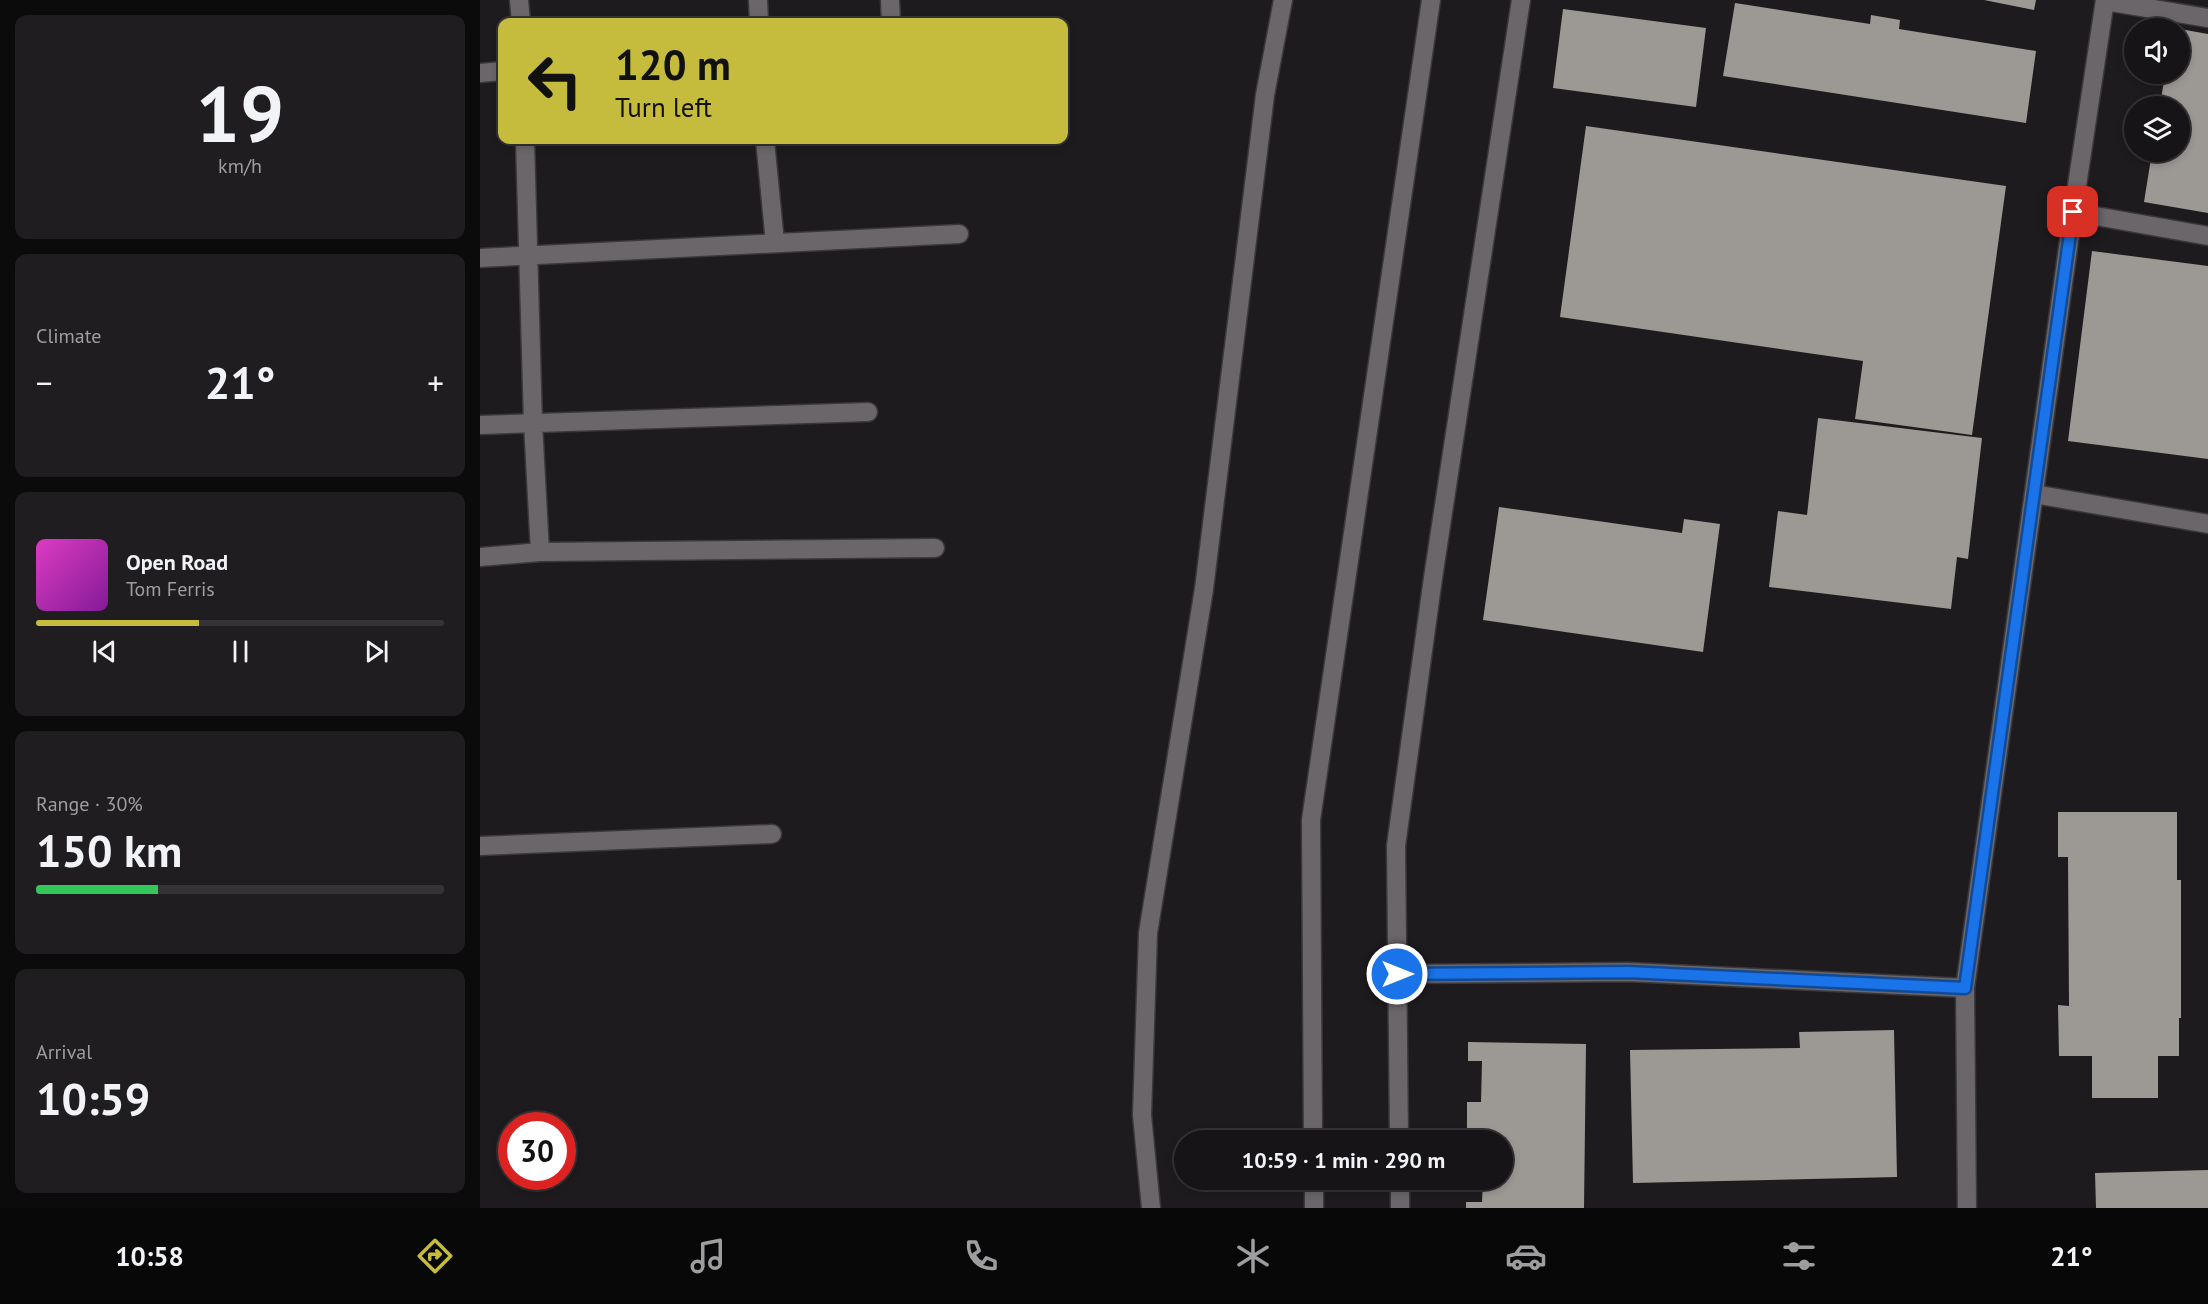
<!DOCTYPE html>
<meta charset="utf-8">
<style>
body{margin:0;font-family:"PT Sans",sans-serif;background:#1f1d1f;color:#f1f3f6;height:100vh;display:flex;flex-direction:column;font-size:22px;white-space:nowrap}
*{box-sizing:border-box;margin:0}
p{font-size:20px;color:#9e9ea1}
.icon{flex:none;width:33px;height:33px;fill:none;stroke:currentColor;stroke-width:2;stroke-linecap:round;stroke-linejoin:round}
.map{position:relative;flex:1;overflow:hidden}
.details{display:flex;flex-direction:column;gap:15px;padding:15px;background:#0c0b0c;width:480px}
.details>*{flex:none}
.banner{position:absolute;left:18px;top:18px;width:570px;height:126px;border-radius:12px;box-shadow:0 3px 9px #0003,0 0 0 2px #353335;background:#c5bc3d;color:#111;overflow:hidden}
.controls{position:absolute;left:1644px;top:18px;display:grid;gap:12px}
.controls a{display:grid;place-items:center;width:66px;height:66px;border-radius:50%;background:#161416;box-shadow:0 3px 9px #0003,0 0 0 2px #353335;font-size:30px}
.speed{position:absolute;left:18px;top:1112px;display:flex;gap:12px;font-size:30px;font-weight:700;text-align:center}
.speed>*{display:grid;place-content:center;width:78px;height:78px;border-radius:50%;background:#161416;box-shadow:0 3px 9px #0003,0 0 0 2px #353335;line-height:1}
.speed .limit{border:9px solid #d22;background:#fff;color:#111}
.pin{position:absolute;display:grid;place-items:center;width:51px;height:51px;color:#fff;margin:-26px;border-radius:12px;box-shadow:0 3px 9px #0006}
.me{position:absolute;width:66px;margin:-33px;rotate:90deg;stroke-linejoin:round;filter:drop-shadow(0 0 4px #0008)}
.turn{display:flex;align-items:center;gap:21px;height:126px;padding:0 18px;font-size:27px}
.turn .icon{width:78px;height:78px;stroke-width:2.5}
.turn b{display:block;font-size:42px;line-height:51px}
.big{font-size:45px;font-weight:600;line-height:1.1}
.details .tile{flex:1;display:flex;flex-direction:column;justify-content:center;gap:9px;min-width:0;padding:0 21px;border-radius:12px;background:#1f1d1f}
.details .dial{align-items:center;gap:0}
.dial b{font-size:78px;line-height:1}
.song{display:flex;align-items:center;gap:18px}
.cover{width:72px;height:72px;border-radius:9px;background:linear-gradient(135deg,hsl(310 70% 55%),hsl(290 70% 35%))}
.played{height:6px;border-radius:3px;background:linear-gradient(90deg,#c5bc3d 40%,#353335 40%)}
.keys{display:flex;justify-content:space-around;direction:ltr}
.heat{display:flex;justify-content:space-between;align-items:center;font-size:33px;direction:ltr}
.charge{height:9px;border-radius:4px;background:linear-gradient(90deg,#34c759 30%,#353335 0)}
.trip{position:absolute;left:694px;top:1130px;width:339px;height:60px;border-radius:30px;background:#161416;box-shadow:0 3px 9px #0003,0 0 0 2px #353335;font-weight:600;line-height:60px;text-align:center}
.tabs{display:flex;height:96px;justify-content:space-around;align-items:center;background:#090809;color:#9e9ea1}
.tabs .icon{width:42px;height:42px}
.tabs .on{color:#c5bc3d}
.tabs b{font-size:27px;color:#f1f3f6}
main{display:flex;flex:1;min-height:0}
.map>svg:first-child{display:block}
.building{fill:#9c9995}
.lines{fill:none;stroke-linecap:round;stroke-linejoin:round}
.street-casing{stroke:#3a383a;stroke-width:21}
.street{stroke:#6a666a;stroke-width:18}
.route-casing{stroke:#114b97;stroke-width:15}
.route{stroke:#1a73e8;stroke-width:10}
</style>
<main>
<section class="details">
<div class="tile dial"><b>19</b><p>km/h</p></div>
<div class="tile"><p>Climate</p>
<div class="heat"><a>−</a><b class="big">21°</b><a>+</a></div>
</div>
<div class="tile">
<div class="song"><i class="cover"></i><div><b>Open Road</b><p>Tom Ferris</p></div></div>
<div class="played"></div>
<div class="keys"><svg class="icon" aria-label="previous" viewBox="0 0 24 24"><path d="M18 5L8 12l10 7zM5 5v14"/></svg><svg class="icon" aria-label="pause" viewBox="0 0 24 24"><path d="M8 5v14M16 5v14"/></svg><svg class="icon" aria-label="next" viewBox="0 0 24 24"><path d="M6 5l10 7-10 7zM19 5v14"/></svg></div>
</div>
<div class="tile"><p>Range · 30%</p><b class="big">150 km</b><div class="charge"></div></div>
<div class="tile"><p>Arrival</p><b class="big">10:59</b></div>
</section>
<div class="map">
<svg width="1728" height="1208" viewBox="0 0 1728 1208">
<rect width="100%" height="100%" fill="#1e1b1e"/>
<!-- building -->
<path class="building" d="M1504 0H1556L1554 10Z
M1255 3 1390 24 1391 15 1420 20 1419 29 1556 51 1546 123 1243 76Z
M1083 9 1226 28 1216 107 1073 88Z
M1700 29 1728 34V213L1664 202 1672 152H1700V106H1680L1685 74H1700Z
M1106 126 1526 186 1492 435 1375 419 1383 361 1080 317Z
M1612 251 1728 266V459L1588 441Z
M1338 418 1502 438 1488 559 1477 557 1471 609 1289 587 1298 511 1327 515Z
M1019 507 1202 533 1204 519 1240 524 1223 652 1003 620Z
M1578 812H1697V880H1701V1018H1699V1056H1678V1098H1612V1056H1579L1578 1005 1589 1006 1588 857H1578Z
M1414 1030 1417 1177 1153 1183 1150 1050 1320 1048 1319 1032Z
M988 1042 1106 1044 1104 1208H986V1202H1002L1003 1179H1023V1140H987V1102H1001L1002 1061H988Z
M1728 1170V1208H1616L1615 1173Z"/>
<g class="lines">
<defs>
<path id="street" d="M39 0 41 22
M278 0 279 22
M410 0 411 22
M1625 1 1728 18
M0 73 22 71
M45 140 53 423 60 552
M285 140 295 243
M1593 212 1728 236
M0 258 479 234
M0 425 388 412
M1554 494 1728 524
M0 557 60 552 455 548
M0 846 292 834
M917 974 1148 972 1485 988
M833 1140 831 820 951 0
M919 1140 916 846 953 578 1041 0
M834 1179V1208
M920 1179V1208
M671 1208 662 1115 668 933 724 589 785 95 803 0
M1487 1208 1485 988 1593 212 1625 0"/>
</defs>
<!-- street casing -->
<use href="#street" class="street-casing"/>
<!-- street -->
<use href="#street" class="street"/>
</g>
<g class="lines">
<defs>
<path id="route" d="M917 974 1148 972 1485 988 1593 212"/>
</defs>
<!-- route casing -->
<use href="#route" class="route-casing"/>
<!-- route -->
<use href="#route" class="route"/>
</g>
</svg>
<div class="controls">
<a><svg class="icon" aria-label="sound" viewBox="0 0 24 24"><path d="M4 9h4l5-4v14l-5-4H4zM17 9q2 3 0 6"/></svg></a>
<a><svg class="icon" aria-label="layers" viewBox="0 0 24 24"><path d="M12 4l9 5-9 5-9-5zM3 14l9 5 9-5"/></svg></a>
</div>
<div class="speed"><div class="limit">30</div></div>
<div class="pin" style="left:1593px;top:212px;background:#d93025"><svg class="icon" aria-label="arrive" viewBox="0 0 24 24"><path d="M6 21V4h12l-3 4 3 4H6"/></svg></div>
<svg class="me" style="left:917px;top:974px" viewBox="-20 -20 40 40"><circle r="17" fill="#1a73e8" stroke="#fff" stroke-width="3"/><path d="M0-11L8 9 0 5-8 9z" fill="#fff"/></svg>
<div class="trip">10:59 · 1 min · 290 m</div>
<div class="banner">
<div class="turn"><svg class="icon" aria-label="left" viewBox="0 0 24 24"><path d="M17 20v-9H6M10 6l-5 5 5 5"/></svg><div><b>120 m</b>Turn left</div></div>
</div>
</div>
</main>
<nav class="tabs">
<b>10:58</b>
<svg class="icon on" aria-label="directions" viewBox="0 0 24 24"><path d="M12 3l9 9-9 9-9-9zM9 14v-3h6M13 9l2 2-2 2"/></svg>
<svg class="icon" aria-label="music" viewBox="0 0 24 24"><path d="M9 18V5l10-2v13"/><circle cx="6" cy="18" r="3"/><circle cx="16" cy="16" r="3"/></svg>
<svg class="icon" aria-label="phone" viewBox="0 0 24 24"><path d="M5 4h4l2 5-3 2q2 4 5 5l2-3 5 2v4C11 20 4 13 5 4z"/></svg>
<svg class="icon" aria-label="climate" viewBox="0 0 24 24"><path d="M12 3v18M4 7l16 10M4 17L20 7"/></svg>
<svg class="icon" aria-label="car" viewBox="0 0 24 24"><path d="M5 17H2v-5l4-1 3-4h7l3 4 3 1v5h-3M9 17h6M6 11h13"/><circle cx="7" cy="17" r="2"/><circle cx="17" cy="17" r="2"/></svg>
<svg class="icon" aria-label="filters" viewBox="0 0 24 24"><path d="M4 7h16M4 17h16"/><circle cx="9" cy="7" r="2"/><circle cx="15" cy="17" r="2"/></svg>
<b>21°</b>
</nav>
